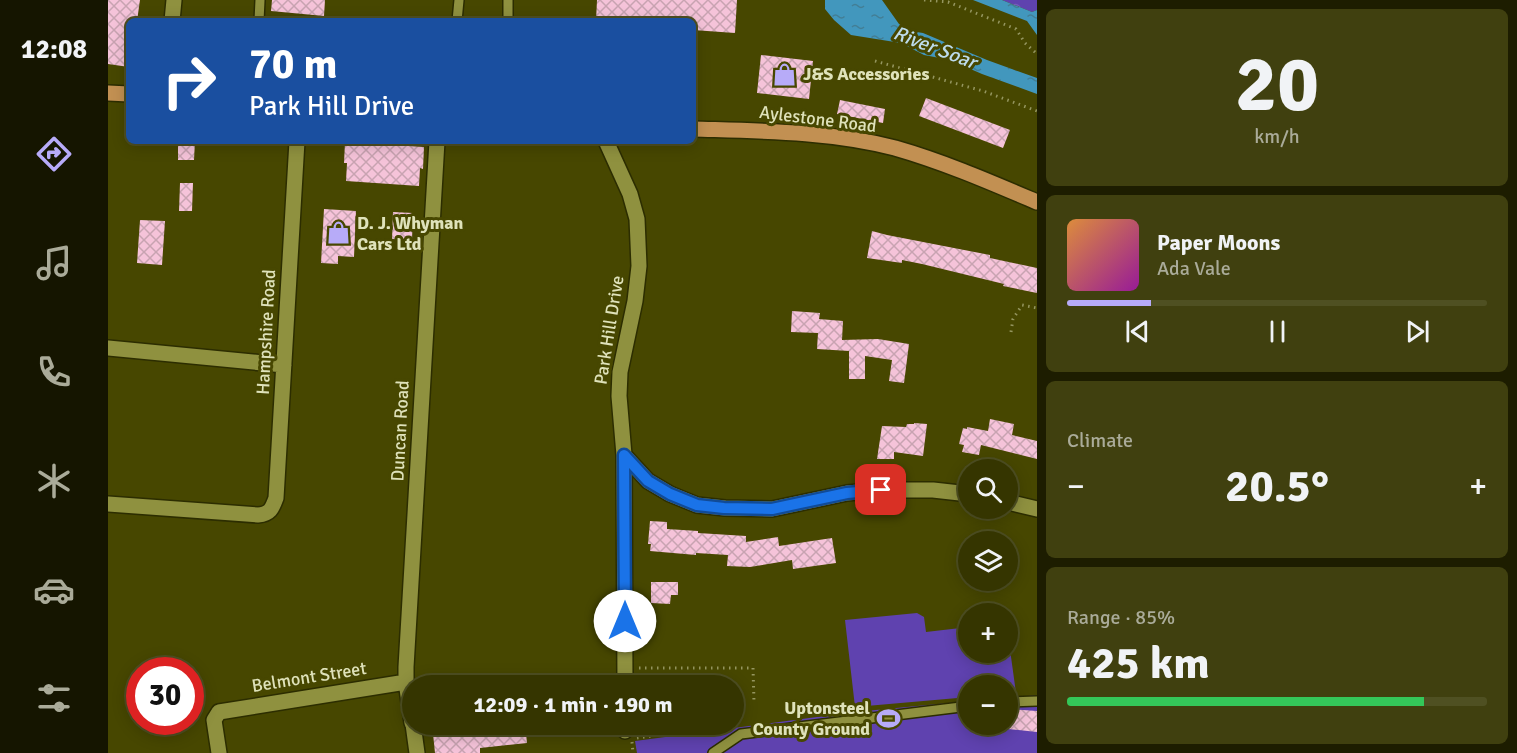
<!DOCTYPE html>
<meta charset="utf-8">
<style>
body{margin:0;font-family:Signika,sans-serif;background:#40400f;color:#f1f3f6;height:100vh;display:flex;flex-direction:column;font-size:22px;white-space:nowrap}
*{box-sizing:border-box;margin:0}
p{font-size:20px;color:#aaab99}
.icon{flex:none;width:33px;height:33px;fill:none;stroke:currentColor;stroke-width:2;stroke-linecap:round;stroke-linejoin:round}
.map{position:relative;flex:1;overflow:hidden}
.side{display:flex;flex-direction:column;gap:9px;padding:9px;background:#1d1d00;width:480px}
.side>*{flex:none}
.banner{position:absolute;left:18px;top:18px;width:570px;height:126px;border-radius:9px;box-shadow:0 3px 15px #0003,0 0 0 2px #4f5022;background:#1a4fa0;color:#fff;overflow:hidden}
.tools{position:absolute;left:850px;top:459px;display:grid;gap:12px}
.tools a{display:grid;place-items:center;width:60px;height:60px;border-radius:50%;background:#353500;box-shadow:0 3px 15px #0003,0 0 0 2px #4f5022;font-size:30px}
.speed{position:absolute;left:18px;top:657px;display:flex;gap:12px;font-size:30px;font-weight:700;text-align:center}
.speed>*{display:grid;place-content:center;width:78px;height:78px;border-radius:50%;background:#353500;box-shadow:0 3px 15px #0003,0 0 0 2px #4f5022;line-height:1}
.speed .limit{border:9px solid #d22;background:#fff;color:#111}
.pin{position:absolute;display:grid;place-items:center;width:51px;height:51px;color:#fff;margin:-26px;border-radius:12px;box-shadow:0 3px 9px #0006}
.me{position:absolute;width:66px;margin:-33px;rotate:0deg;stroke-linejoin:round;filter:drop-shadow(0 0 4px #0008)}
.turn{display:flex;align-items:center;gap:21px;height:126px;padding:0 24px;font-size:27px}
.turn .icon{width:78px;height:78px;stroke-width:2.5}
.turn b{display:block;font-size:42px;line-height:51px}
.big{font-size:45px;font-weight:700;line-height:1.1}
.side .card{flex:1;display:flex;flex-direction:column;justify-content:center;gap:9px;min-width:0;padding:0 21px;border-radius:9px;background:#40400f}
.side .dial{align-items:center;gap:0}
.dial b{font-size:78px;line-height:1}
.song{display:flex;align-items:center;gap:18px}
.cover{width:72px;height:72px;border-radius:9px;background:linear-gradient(135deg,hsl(30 70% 55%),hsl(300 70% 35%))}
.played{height:6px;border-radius:3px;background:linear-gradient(90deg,#b7abf8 20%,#4f5022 20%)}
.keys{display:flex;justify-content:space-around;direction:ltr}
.heat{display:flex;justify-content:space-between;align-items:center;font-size:33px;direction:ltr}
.charge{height:9px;border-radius:4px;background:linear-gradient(90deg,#34c759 85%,#4f5022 0)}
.trip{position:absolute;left:294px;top:675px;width:342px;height:60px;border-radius:30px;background:#353500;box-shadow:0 3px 15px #0003,0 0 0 2px #4f5022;font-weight:700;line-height:60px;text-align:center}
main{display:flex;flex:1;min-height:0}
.tab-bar{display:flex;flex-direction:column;width:108px;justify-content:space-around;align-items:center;background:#151500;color:#aaab99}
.tab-bar .icon{width:42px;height:42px}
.tab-bar .current{color:#b7abf8}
.tab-bar b{font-size:27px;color:#f1f3f6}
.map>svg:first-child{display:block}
.park{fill:url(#park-crowns)}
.pitch{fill:#5f42af}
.water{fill:url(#water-ripples)}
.building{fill:url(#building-cross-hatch)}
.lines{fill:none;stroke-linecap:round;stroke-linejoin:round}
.service-casing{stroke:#2c2d00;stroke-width:12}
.minor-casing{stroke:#2c2d00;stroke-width:18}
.primary-casing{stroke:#2c2d00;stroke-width:18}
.path{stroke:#95965f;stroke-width:3;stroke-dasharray:1.5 4.5;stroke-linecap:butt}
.service{stroke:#8f913f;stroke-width:9}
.minor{stroke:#8f913f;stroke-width:15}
.primary{stroke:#c29052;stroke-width:15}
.route-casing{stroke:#114b97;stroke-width:15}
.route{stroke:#1a73e8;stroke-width:10}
.labels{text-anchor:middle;stroke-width:6;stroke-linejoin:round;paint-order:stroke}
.poi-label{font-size:18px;font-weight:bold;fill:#dfe2ba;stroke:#474700;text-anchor:start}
.street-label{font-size:18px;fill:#dfe2ba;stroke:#474700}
.water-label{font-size:20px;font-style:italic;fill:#bddbeb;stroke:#474700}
</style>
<main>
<nav class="tab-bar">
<b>12:08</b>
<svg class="icon current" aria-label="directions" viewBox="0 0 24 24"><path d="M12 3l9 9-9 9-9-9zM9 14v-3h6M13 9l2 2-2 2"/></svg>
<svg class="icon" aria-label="music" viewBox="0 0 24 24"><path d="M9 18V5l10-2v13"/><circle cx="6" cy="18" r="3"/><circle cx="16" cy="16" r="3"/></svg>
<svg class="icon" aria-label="phone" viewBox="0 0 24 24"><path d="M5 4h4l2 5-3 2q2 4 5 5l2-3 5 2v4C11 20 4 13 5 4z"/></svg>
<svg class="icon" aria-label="climate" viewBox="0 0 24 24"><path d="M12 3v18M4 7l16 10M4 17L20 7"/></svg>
<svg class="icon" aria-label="car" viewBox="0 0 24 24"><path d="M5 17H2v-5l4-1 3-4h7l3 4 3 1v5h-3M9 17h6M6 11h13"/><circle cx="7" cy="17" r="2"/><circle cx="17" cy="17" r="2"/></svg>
<svg class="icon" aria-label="filters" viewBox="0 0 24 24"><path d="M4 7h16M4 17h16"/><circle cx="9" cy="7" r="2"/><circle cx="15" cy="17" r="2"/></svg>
</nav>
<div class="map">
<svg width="929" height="753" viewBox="0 0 929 753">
<defs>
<pattern id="park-crowns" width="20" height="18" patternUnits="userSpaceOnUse" patternTransform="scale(1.5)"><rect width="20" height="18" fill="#5f42af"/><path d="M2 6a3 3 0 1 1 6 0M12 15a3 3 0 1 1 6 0" fill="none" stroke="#765db8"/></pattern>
<pattern id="water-ripples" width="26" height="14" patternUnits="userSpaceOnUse" patternTransform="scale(1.5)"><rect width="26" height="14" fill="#4297bd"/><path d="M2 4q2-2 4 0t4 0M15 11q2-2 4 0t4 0" fill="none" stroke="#427e95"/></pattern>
<pattern id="building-cross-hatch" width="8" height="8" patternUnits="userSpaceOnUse" patternTransform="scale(1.5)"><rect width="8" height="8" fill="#f5c3d9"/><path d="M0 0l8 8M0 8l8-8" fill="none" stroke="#c8a3b1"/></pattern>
</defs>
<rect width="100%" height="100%" fill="#474700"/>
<!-- park -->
<path class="park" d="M894 0H929V10L924 12Z"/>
<!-- pitch -->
<path class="pitch" d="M809 613 816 617 818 632 861 627V652H900V635L908 693 900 694V686H861V697L747 707 737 620Z
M929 695V753H529L527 741 747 712 861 701V724H900V698Z"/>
<!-- water -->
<path class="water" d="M717 0H774L791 24 802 31 815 33 879 60 929 78V94L874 74 842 60 816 55 793 43 743 35 726 20 717 9Z
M865 0H894L924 12 929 10V35L919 21Z"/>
<!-- building -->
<path class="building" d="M0 0H32L29 21H21V67L0 64Z
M164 0H217L216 16 163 11Z
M489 0H629L627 33 585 30V21H488Z
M653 55 705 61 701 99 649 93Z
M818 98 902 130 895 148 811 116Z
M732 100 777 109 775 123 729 114Z
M70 141H87L86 160H70Z
M237 142 316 147 315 169 312 168 311 186 238 181 239 163H236Z
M72 183H85L84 211H71Z
M216 209 248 211 246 257 230 256V264L213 263Z
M285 212 305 213 304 240 284 239Z
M32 220 57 221 54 265 29 263Z
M764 231 779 235 882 255V258L929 268V293L895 286 896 284 814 264 794 260V263L759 258Z
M684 311 712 313 711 319 735 321 734 340 770 339 801 344 796 383 781 381 784 360 757 356V379H741V351L709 349 710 333 683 332Z
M882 419 906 424 904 435 929 441V459L873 445 871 455 854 452 856 445 851 444 855 428 859 429V427L880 431Z
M806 423 819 424 815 456 786 452V459H769L774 426 798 427 799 424H806Z
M542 521 559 522V529L590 531V533L638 536V542L670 537 671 546 724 538 728 563 685 569 684 560 642 567 619 566 620 555 588 553V555L542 551 543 544H540Z
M543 582H570V595H563L562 604 543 603Z
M900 709 929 711V732L900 729Z
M324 724H417L419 743 372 748V753H327Z"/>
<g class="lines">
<defs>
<path id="service" d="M151 21 152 0
M349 21 351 0
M400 21V0
M900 702 929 701
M605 753 633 734 861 706"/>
<path id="minor" d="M64 21 66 0
M498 141 522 194 529 219 531 266 527 301 512 372 511 396 516 455 540 481 562 494 589 505 617 508 664 509 739 493 773 490H825L861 494
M0 348 176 365
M516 455 517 686
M900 502 929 509
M0 504 150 515C162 514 164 509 168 498L189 141
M304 723 298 682V667L329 141
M305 724 309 753
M517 724V731
M111 753 106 720 111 712 298 682"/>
<path id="primary" d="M0 93 21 94
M585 129C652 131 722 131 787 148 836 162 882 182 929 202"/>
</defs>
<!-- service casing -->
<use href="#service" class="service-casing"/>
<!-- minor casing -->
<use href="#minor" class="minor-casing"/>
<!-- primary casing -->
<use href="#primary" class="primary-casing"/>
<!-- path -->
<path class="path" d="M816 0 840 2 908 29 917 43 929 54
M767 61 875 91 929 111
M903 332 905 319 914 305 929 308
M531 668H645L646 702
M529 738 624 725
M524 742 525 753"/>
<!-- service -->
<use href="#service" class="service"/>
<!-- minor -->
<use href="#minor" class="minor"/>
<!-- primary -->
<use href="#primary" class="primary"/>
</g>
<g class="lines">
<defs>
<path id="route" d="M517 621 516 455 540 481 562 494 589 505 616 508 664 509 739 493 773 490"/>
</defs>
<!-- route casing -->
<use href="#route" class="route-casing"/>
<!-- route -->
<use href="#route" class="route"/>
</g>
<!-- icons -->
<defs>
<symbol id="shop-bare" viewBox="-9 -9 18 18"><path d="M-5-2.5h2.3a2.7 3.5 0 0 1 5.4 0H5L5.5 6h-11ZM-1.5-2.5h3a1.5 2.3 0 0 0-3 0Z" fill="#b7abf8" stroke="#474700" stroke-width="2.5" paint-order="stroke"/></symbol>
<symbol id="stadium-bare" viewBox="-9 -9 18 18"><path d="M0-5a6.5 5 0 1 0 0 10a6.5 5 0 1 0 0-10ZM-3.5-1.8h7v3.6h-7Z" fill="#b7abf8" stroke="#474700" stroke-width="2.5" paint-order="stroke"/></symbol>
</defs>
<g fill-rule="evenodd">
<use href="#shop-bare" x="660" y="58" width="33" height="33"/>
<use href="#shop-bare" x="214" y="216" width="33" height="33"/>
<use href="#stadium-bare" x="764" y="702" width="33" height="33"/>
</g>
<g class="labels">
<!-- poi labels -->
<g class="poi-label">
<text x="695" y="80">J&amp;S Accessories</text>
<text x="249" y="229">D. J. Whyman<tspan x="249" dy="21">Cars Ltd</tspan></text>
<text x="762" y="714" text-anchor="end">Uptonsteel<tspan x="762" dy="21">County Ground</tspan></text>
</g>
<!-- street labels -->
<g class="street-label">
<text transform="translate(710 119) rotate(7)" y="6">Aylestone Road</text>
<text transform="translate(501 330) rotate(-81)" y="6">Park Hill Drive</text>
<text transform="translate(158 332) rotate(-87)" y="6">Hampshire Road</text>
<text transform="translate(292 431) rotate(-87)" y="6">Duncan Road</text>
<text transform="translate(201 677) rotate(-9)" y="6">Belmont Street</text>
</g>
<!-- water labels -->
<g class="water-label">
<text transform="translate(827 47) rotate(21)" y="7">River Soar</text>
</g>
</g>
</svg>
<div class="tools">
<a><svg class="icon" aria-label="search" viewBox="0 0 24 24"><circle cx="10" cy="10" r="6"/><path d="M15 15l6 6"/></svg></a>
<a><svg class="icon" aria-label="layers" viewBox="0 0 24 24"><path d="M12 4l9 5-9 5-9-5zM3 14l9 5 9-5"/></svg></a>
<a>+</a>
<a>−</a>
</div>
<div class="speed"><div class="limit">30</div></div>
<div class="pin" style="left:773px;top:490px;background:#d93025"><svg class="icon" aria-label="arrive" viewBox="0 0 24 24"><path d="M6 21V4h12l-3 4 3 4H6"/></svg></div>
<svg class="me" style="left:517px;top:621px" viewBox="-20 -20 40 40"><circle r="19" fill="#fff"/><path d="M0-13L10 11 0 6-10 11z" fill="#1a73e8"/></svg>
<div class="trip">12:09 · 1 min · 190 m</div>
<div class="banner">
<div class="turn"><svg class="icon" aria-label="right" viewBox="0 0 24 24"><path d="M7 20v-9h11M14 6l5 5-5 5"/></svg><div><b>70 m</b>Park Hill Drive</div></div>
</div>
</div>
<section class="side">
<div class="card dial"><b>20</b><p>km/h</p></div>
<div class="card">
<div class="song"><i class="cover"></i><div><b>Paper Moons</b><p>Ada Vale</p></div></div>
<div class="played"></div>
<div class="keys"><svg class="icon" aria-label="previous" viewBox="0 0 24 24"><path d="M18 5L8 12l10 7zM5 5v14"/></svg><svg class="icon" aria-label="pause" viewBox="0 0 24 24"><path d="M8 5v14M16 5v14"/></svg><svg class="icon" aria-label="next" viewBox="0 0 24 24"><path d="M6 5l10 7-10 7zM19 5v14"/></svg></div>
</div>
<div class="card"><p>Climate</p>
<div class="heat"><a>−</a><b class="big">20.5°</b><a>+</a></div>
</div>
<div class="card"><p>Range · 85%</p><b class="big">425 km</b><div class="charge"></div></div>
</section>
</main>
